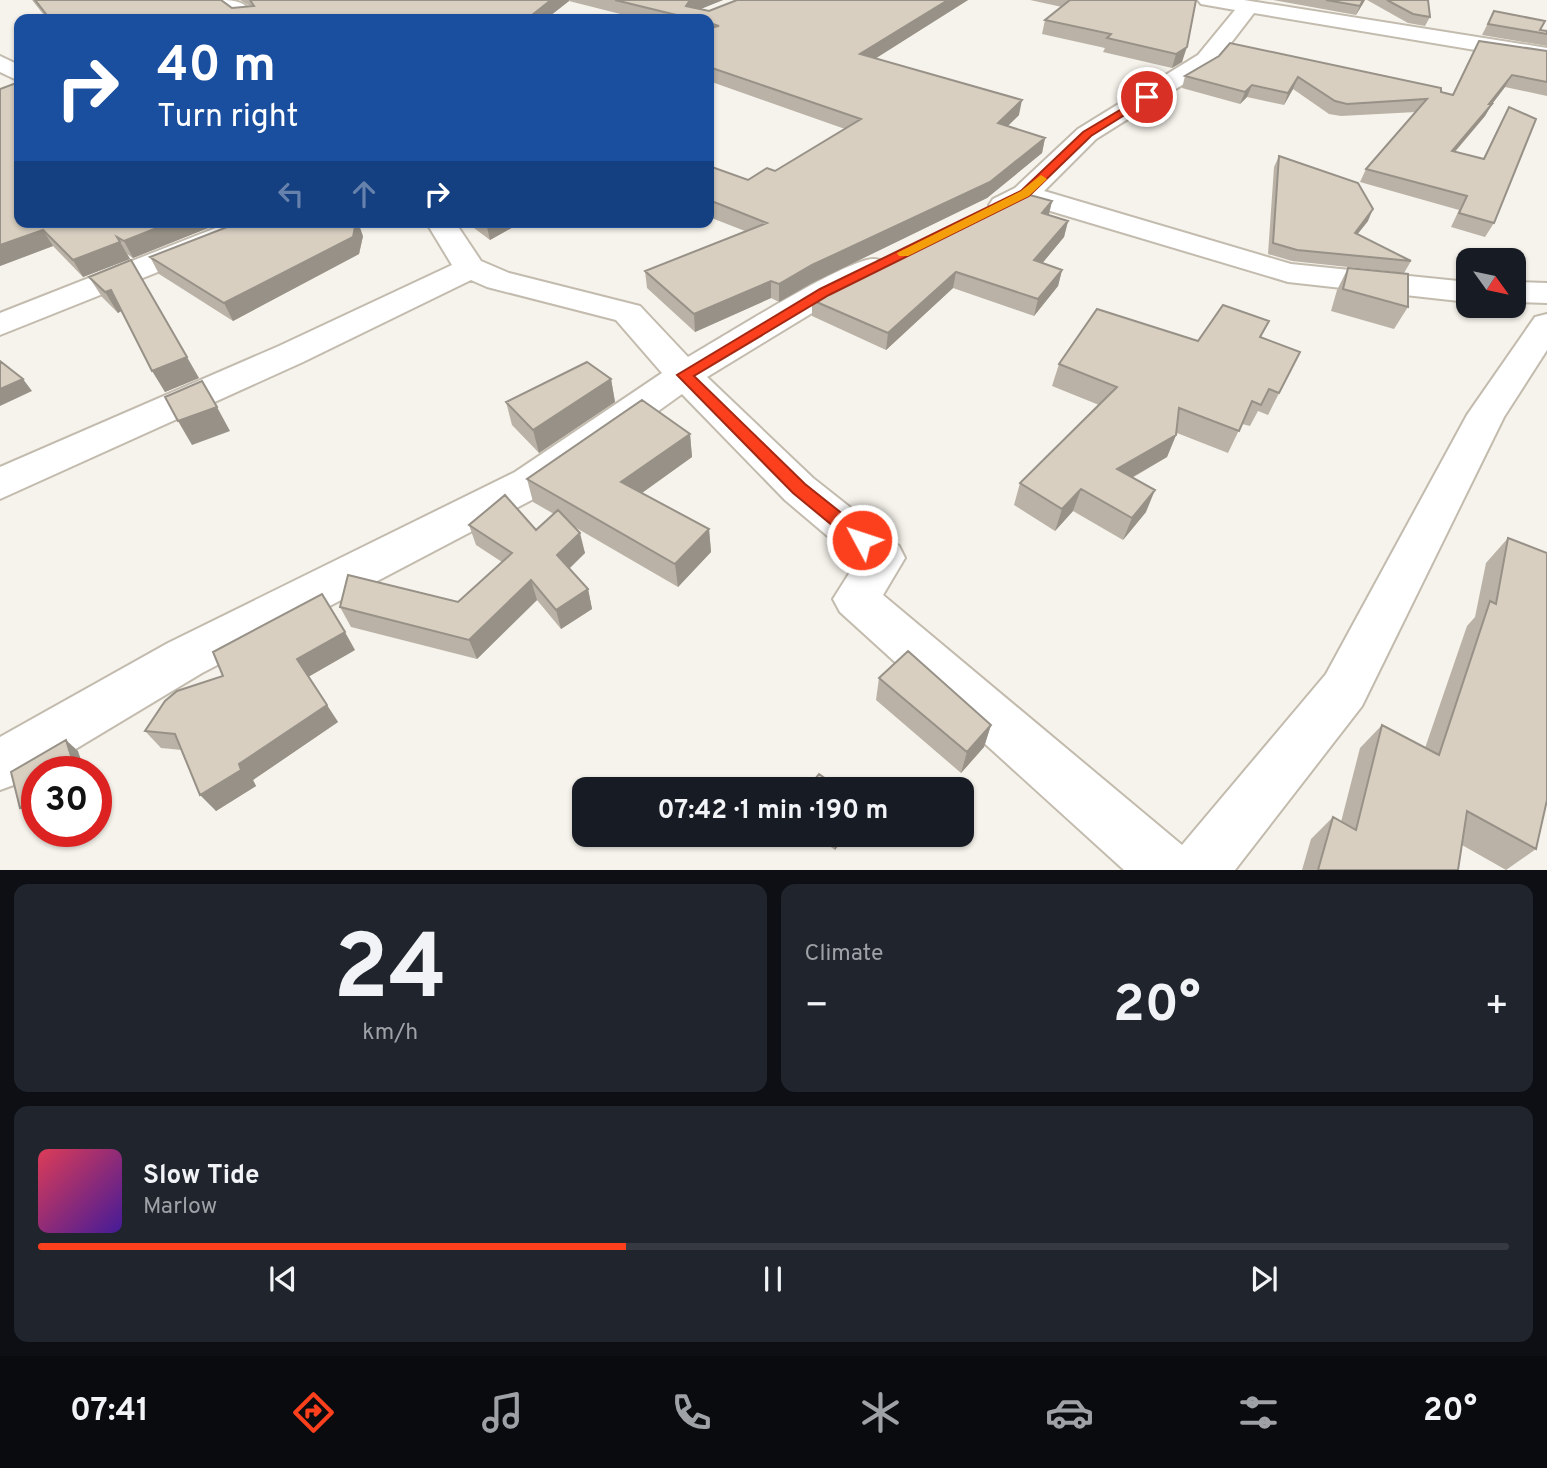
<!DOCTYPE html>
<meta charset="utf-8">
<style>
body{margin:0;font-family:Overpass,sans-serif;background:#20242c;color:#f1f3f6;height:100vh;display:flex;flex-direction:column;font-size:26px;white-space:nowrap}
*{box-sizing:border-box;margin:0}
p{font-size:23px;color:#9ea1a6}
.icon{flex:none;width:38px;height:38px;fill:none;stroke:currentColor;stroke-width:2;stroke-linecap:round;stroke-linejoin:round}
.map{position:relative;height:870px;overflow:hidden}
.side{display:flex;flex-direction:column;gap:14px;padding:14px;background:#0d0f14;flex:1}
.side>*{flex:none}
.guide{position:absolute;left:14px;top:14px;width:700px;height:214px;border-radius:14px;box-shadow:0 2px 5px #0004;background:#1a4fa0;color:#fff;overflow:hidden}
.needle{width:46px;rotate:123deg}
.fabs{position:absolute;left:1456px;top:248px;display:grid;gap:14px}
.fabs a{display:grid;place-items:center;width:70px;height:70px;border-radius:14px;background:#171b24;box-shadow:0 2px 5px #0004;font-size:35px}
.speed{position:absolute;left:21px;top:756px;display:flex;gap:14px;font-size:35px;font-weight:700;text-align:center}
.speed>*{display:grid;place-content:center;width:91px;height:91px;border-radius:50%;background:#171b24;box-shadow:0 2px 5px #0004;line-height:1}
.speed .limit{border:10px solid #d22;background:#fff;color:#111}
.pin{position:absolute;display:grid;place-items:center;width:60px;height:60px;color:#fff;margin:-30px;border:4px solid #fff;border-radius:50%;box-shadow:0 2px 7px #0007}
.me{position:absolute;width:77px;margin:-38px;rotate:310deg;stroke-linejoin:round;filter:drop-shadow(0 0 5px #0008)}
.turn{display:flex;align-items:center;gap:24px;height:147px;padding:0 28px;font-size:32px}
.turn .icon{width:91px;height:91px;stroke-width:2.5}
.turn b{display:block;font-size:49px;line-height:60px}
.lanes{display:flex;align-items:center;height:66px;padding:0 28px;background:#0003;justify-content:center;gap:35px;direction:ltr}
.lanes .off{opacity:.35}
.big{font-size:52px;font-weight:700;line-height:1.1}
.side .tile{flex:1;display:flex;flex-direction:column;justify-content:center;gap:10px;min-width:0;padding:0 24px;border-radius:14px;background:#20242c}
.side .dial{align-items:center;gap:0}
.dial b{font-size:91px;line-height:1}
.song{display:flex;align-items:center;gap:21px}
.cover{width:84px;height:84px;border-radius:10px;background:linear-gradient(135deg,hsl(350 70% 55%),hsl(260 70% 35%))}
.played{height:7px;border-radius:4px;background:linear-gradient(90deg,#fc3f1d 40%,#363941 40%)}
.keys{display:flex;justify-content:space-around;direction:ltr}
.heat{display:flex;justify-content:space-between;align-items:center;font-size:38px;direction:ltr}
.side .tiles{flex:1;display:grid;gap:14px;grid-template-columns:1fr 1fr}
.tile:last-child{grid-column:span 2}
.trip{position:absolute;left:572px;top:777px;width:402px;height:70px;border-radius:14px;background:#171b24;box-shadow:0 2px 5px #0004;font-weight:700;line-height:70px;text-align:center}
.tabs{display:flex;height:112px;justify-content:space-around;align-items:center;background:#090b0e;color:#9ea1a6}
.tabs .icon{width:49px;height:49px}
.tabs .selected{color:#fc3f1d}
.tabs b{font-size:32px;color:#f1f3f6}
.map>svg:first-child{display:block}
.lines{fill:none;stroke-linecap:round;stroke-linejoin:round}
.minor-casing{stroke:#c2bbae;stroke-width:4}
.minor{fill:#fff;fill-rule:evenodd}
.wall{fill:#bab2a6}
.shaded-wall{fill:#979187}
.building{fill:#d8cfc1;stroke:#979187;stroke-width:2}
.route{fill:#fc3f1d;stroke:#a42913;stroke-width:2}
.slow{fill:#f59e0b}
</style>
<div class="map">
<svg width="1547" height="870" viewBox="0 0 1547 870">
<rect width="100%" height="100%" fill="#f6f3ec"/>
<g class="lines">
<defs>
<path id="minor" d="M214 0C236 0 245 0 257 19H237L233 13Z
M1198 0H1244L1547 48V62L1254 13 1214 65 1096 139 1044 191 1291 264 1468 282V302L1288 282 1027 204 1003 214 993 211 989 205 993 199 1015 188 1078 129 1198 55 1235 10 1201 4Z
M0 56 19 65V81L0 72Z
M231 222H272L268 228 0 335V313Z
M426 222H455L481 261 509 273 640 306 688 357C718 340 847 258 874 259 877 259 881 261 884 261L889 268 884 275 835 299 707 377 813 478 899 546 905 558 883 595 1182 845 1326 674 1467 415 1535 317 1547 314V350L1504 417 1362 706 1235 870H1124L840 612 833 599 857 561 785 500 682 394 543 494 202 673 19 783 0 790V737L168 643 515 472 662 373 616 320 487 287 471 280 303 362 0 499V467L279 346 452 265Z
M1514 282 1547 283V303L1514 302Z"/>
</defs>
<!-- minor casing -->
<use href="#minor" class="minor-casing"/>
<!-- minor -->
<use href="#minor" class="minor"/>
</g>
<!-- wall -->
<path class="wall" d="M32 0H221L232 8 250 6 240 0H723L700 9 709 11 737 0H968L875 58 1019 115 1008 126 1045 138 1042 153 987 198 812 283 779 302 771 298 695 332 647 288 645 271 745 231 709 217V166L748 180 775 171 845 129 709 81V19H640L569 1 546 19H47Z
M1030 0H1196L1182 62 1172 68 1103 52 1105 48 1042 34 1045 20 1062 7Z
M1273 0H1365L1356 15Z
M1367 0H1428L1430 17 1425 26 1408 23Z
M1494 11 1540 30 1547 31V46L1482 35Z
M1547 51V96L1505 87 1492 104 1485 116 1455 152 1483 159 1502 120 1509 107 1494 223 1485 237 1451 227 1459 210 1360 182 1366 169 1416 112 1341 116 1329 114 1293 89 1284 105 1247 97 1240 104 1182 88 1185 76 1219 56 1453 95Z
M0 89 223 222 133 258 127 254 130 259 83 277 53 246 0 266Z
M1279 156 1368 221 1357 234 1411 261 1404 273 1292 261 1268 254 1274 167Z
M1052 201 1049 215 1068 221 1064 237 1042 263 1062 270 1058 286 1034 316 953 288 886 350 812 316V300Z
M466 222H522L490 240Z
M363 236 359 254 233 321 159 274 150 257Z
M1348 268 1408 307 1394 329 1331 311 1337 290Z
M89 277 199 378 165 392 121 311 118 313 102 297Z
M1269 321 1261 337 1300 352 1268 415 1258 411 1250 426 1242 424 1228 453 1177 433 1167 457 1132 478 1146 512 1123 540 1073 511 1055 531 1014 505 1020 483 1099 405 1052 386 1059 364 1198 341Z
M611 379 615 402 539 453 512 425 506 402Z
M690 434 692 457 642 493 709 529 711 552 678 587 573 526 585 553 569 568 588 589 592 609 561 629 537 600 477 659 351 627 340 607 458 602 502 562 476 545 469 525 536 530 554 514 533 502 527 479Z
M1508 538 1536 849 1506 870 1462 845 1458 870H1302L1311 839 1333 817 1341 822 1360 748 1382 725 1425 748 1467 626 1475 617 1486 563Z
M355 650 308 677 338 722 253 780 256 786 216 811 182 750 161 748 145 731Z
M879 678 991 725 984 747 961 773 876 700Z
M815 835H846L835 850Z"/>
<!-- shaded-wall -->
<path class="shaded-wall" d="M551 0H569V1L546 19H527Z
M690 0H723L691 13 686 19V6Z
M948 0H968L859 69 860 54Z
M1363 0H1365L1356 15 1360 6Z
M1187 47 1182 62 1172 68 1176 54Z
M1512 75 1505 87 1489 108 1492 104 1485 116 1444 164 1452 151Z
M1298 77 1293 89 1284 105 1288 93Z
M1252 85 1247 97 1240 104 1245 92Z
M1022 100 1019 115 995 138 998 123Z
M1045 138 1042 153 987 198 812 283 779 302V284Z
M1052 201 1048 217 1042 213Z
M1373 209 1368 221 1349 245 1355 233Z
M1068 221 1064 237 1031 277 1034 260Z
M172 222H223L133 258 124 241Z
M356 222H358L363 236 359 254 233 321 224 303Z
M488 222H522L490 240 486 223Z
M43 230 53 246 0 266V245Z
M120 242 130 259 83 277 73 260Z
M1062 270 1058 286 1034 316 1038 299Z
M956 272 953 288 886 350 888 333Z
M771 281V298L695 332 694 314Z
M111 290 123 310 118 313 105 292Z
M187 357 199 378 165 392 152 371Z
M23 379 32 391 0 406V389Z
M611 379 615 402 539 453 533 430Z
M217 407 230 431 192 445 178 421Z
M690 434 692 457 625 505 621 482Z
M1176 435 1167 457 1108 491 1117 469Z
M1081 489 1073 511 1055 531 1062 509Z
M1155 490 1146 512 1123 540 1132 518Z
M709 529 711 552 678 587 675 564Z
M580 533 585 553 563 575 557 555Z
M531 580 537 600 477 659 469 640Z
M588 589 592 609 561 629 556 610Z
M345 632 355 650 308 677 297 659Z
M327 705 338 722 253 780 256 786 216 811 200 795 239 764Z
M991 725 984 747 961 773 967 752Z
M66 740 78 751 85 772H76Z
M37 799V817L34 819 20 808Z
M840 835H846L835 850 836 840Z"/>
<!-- building -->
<path class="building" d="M35 0H221L232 8 254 6 250 0H551L527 19H50Z
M615 0H690L686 6 709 11 737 0H948L860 54 1022 100 998 123 1045 138 990 182 812 265 779 284 771 281 694 314 645 271 767 223 709 200V166L748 180 767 168 775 171 861 119 709 67V28L719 26 709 23V19H693Z
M1070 0H1196L1187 47 1176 54 1107 38 1111 34 1045 20Z
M1326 0H1363L1360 6Z
M1387 0H1428L1430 17 1413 14Z
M1494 11 1545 21 1540 30 1547 31V34L1488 24Z
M1479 41 1547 51V82L1512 75 1489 104H1492L1452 151 1484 159 1509 107 1536 119 1494 223 1459 213 1467 196 1366 169 1427 99 1347 104 1335 101 1298 77 1288 93 1252 85 1245 92 1185 76 1219 56 1230 43 1441 88V92L1453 95Z
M19 82V222H172L124 241 117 237 120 242 73 260 43 230 0 245V89Z
M1279 156 1358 183 1373 209 1355 233 1411 261 1297 250 1273 243Z
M1026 194 1052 201 1042 213 1068 221 1034 260 1062 270 1038 299 956 272 888 333 812 300 837 285Z
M240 222H356L353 237 224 303 150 257Z
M131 260 187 357 152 371 111 290 105 292 89 277Z
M1348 268 1408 274V307L1343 289Z
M1223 305 1269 321 1260 337 1300 352 1279 393 1269 389 1261 405 1252 401 1239 431 1179 408 1176 435 1117 469 1155 490 1132 518 1081 489 1062 509 1020 483 1117 387 1059 364 1097 309 1198 341Z
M0 361 23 379 0 389Z
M587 362 611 379 533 430 506 402Z
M202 381 217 407 178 421 165 397Z
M642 400 690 434 621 482 709 529 675 564 527 479Z
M505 495 536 530 558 510 580 533 557 555 588 589 556 610 531 580 469 640 340 607 348 575 458 602 512 553 469 525Z
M1508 538 1547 553V800L1536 849 1467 811 1458 870H1318L1333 817 1356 830 1382 725 1439 755 1490 601 1496 604Z
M322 594 345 632 297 659 327 705 239 764 241 770 200 795 175 734 145 731 165 701 177 691 223 676 213 652Z
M908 651 991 725 967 752 879 678Z
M66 740 76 772H37V799L20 808 11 772Z
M819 774 840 789H807Z
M829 835H840L836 840Z"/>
<!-- route -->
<path class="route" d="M1147 94 1151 97 1150 99 1091 136 1029 196 829 295 694 376 805 484 869 535 871 540 869 545H856L793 493 677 375 820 289 1021 191 1083 132Z"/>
<!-- slow -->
<path class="slow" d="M1041 175 1047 179 1029 196 908 256H899L897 253 1021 191Z"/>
</svg>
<div class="fabs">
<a><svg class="needle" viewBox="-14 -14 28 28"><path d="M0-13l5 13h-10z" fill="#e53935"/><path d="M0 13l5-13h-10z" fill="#9ea1a6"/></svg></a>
</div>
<div class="speed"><div class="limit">30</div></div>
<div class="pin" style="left:1147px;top:97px;background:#d93025"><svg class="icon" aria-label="arrive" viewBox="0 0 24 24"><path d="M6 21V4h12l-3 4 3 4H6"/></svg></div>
<svg class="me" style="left:862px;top:540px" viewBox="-20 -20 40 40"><circle r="17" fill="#fc3f1d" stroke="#fff" stroke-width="3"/><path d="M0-11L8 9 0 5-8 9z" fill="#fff"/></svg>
<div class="trip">07:42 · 1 min · 190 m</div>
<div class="guide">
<div class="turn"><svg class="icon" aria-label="right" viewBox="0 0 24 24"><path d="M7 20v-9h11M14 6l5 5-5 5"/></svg><div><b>40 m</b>Turn right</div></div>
<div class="lanes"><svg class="icon off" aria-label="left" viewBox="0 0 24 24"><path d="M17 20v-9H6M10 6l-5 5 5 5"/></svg><svg class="icon off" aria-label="ahead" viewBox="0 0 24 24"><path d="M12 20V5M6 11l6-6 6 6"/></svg><svg class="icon" aria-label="right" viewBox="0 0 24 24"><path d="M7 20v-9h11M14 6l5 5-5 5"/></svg></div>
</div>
</div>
<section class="side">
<div class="tiles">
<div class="tile dial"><b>24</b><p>km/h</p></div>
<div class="tile"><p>Climate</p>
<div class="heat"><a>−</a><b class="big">20°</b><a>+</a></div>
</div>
<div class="tile">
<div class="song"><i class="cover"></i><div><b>Slow Tide</b><p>Marlow</p></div></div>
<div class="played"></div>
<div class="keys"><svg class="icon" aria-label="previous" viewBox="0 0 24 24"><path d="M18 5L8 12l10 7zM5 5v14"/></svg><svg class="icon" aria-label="pause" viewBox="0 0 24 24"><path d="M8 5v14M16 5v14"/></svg><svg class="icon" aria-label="next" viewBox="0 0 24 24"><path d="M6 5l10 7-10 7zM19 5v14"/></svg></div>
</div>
</div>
</section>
<nav class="tabs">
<b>07:41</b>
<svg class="icon selected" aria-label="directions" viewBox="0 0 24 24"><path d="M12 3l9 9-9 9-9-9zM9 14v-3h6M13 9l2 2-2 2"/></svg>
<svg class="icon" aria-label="music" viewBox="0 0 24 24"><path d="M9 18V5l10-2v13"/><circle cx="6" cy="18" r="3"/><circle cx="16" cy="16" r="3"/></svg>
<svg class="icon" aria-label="phone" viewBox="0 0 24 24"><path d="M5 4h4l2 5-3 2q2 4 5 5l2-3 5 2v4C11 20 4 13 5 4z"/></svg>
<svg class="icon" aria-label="climate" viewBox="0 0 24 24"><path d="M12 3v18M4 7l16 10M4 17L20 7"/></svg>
<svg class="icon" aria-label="car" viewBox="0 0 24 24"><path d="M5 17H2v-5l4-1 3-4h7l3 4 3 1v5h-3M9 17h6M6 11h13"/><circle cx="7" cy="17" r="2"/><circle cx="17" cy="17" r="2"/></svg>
<svg class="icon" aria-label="filters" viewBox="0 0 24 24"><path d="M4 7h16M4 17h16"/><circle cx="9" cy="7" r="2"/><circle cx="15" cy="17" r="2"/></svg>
<b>20°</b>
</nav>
